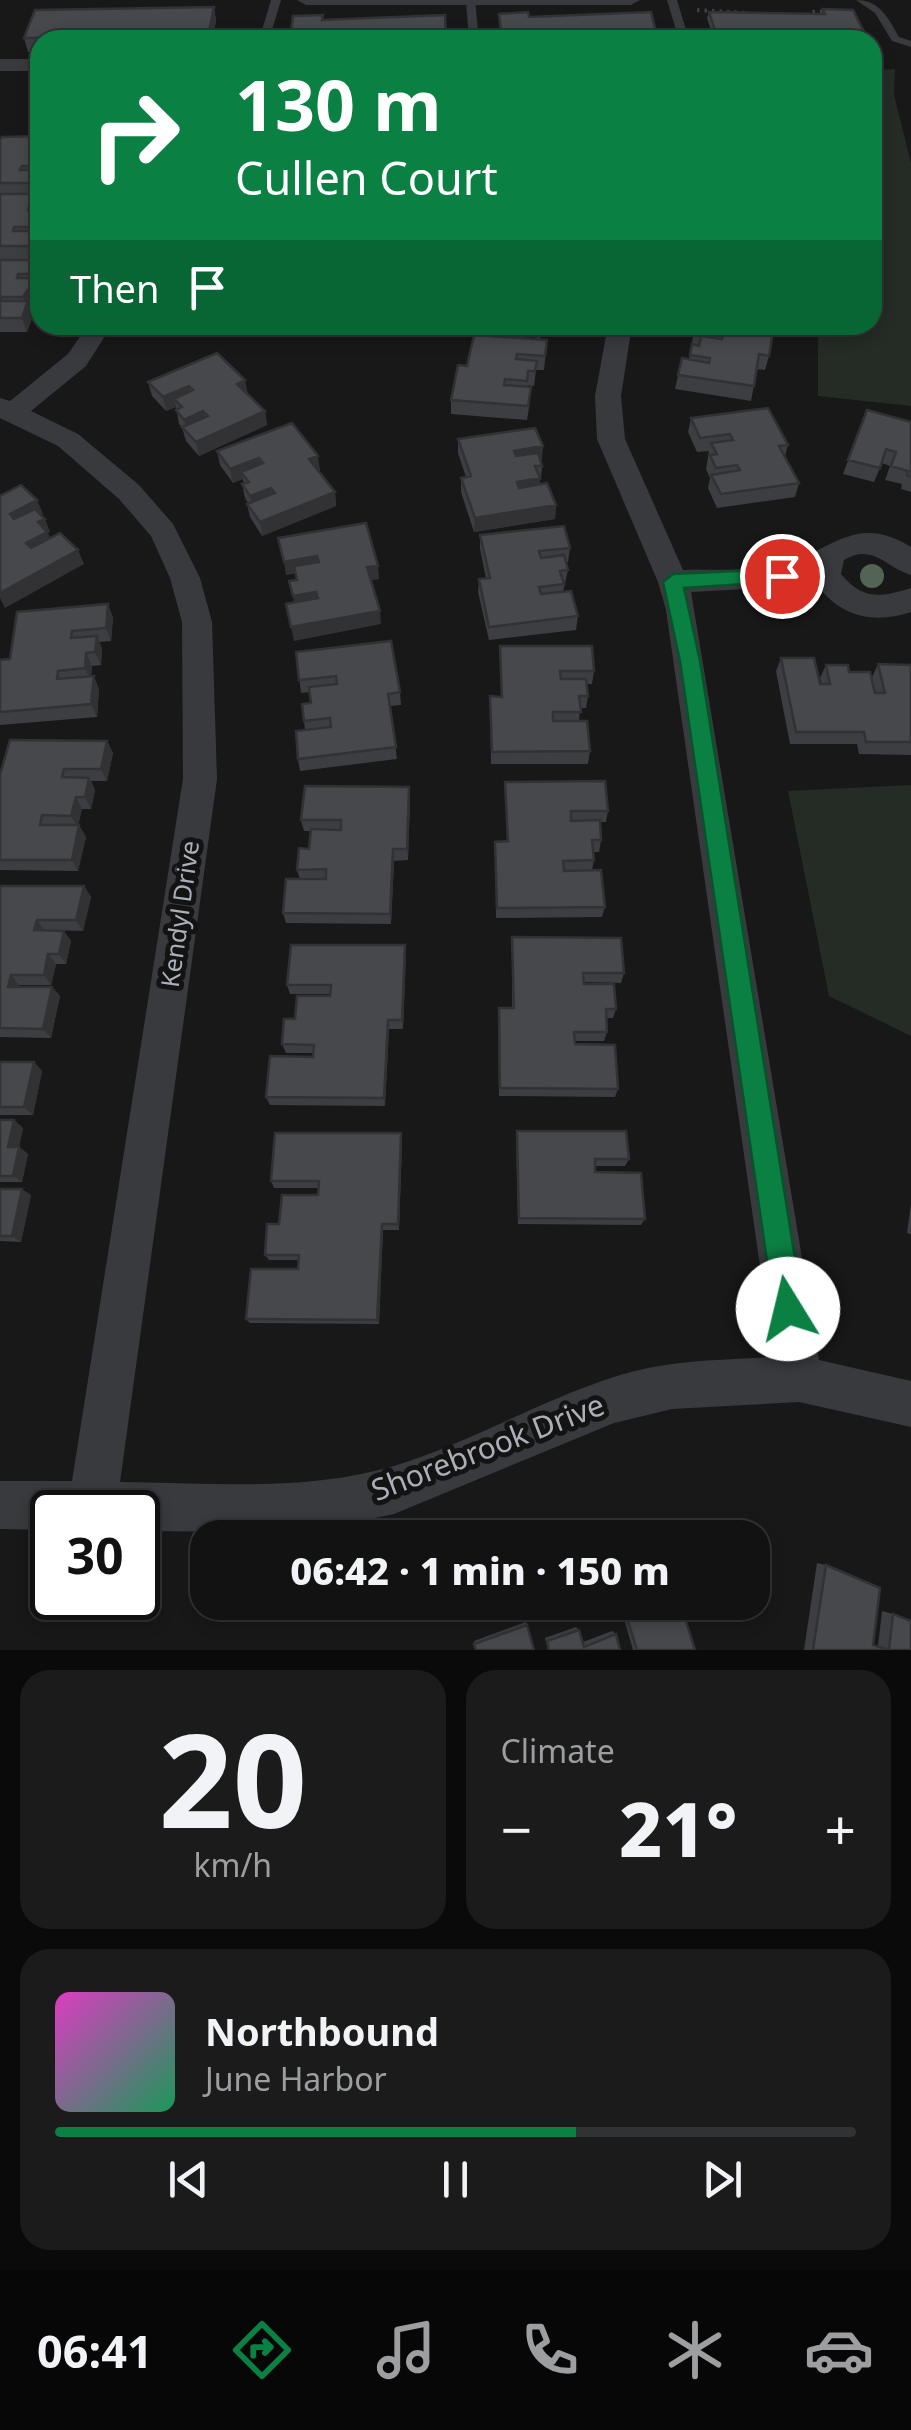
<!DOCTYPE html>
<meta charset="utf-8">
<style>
body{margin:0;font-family:"Noto Sans",sans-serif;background:#1b1b1c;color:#f1f3f6;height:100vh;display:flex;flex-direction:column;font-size:38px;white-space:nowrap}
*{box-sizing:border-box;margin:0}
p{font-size:32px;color:#9c9ea0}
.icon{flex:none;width:55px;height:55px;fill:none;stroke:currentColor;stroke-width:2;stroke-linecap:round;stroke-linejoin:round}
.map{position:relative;height:1650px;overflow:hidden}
.details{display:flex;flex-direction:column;gap:20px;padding:20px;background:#0a0a0a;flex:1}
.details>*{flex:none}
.hud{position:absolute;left:30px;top:30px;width:852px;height:305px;border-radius:30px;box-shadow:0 5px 15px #0003,0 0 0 2px #313233;background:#0b8043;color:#fff;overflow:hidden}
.speed{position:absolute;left:30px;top:1490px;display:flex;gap:20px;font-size:50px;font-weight:700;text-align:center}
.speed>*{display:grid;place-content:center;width:130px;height:130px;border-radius:50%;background:#121213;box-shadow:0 5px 15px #0003,0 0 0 2px #313233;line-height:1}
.speed .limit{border:5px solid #111;border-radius:15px;background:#fff;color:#111}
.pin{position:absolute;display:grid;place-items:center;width:85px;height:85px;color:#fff;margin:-42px;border:5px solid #fff;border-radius:50%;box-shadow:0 2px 10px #0007}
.me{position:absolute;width:110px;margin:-55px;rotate:351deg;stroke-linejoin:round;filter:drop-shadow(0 0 8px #0008)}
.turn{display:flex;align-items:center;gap:35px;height:210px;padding:0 40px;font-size:45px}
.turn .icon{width:130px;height:130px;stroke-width:2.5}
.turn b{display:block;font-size:70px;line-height:85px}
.then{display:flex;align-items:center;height:95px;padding:0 40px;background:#0003;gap:20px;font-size:38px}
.big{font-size:75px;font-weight:800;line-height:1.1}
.details .card{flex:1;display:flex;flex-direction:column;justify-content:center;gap:15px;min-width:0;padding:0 35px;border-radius:30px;background:#1b1b1c}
.details .dial{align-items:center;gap:0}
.dial b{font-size:130px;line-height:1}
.song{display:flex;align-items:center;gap:30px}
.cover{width:120px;height:120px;border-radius:15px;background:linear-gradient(135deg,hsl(310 70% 55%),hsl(150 70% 35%))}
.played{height:10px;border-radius:5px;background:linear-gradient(90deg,#0b8043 65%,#313233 65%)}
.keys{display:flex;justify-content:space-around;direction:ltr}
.heat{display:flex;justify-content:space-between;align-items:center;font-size:55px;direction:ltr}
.details .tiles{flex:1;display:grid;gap:20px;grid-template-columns:1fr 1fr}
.card:last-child{grid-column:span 2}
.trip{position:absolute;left:190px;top:1520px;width:580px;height:100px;border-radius:30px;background:#121213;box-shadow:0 5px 15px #0003,0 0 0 2px #313233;font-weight:800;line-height:100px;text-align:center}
.tab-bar{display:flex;height:160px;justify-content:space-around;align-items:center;background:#070708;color:#9c9ea0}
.tab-bar .icon{width:70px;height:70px}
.tab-bar .active{color:#0b8043}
.tab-bar b{font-size:45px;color:#f1f3f6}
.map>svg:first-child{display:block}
.green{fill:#242c25}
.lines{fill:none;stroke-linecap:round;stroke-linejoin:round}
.path{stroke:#3f4145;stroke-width:4;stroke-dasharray:2.5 5;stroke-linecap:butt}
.lane{fill:#393a3e;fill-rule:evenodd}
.street{fill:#393a3e;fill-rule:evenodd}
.tree{fill:#536354}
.wall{fill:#3d3e41}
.shaded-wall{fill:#323235}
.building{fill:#47484c;stroke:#323235;stroke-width:2.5}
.route{fill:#0b8043;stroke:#07532c;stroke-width:2.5}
.labels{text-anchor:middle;stroke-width:10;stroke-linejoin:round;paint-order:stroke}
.street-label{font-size:25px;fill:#abb0b8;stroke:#131314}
.near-street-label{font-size:30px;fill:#abb0b8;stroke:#131314}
</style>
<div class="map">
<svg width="911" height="1650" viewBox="0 0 911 1650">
<rect width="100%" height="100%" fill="#181819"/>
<!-- green -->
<path class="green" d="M895 69 894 95 911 163V406L818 396V325H872L873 70Z
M911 785V1036L829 996 788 791Z"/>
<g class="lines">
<!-- path -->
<path class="path" d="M697 10 745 13
M810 18 811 12 831 11"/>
<!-- lane -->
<path class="lane" d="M271 0H281L269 40H259Z
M475 0 479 40H469L466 1Z
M667 0H677L689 40H679Z
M856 0C880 0 888 18 899 37L911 41V47L892 41 875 13Z"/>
<!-- street -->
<path class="street" d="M297 0H640L631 5H306Z
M0 59H40V71H0Z
M88 325H112L86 366 31 411 78 434 139 485 173 524 200 578 212 622 217 779 120 1482C210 1483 306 1492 394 1466 469 1443 539 1401 614 1377 665 1360 719 1360 773 1357L666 610 658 582 597 439 595 396 608 325H632L621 396 625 439 683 570C713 569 749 572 778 565 830 554 854 511 911 547V575C885 567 873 543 844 560L841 574C863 601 882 597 911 588V612C869 626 833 614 811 575L782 587 691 592 819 1360 911 1381V1427L799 1402 672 1409 614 1423 394 1514 325 1528 263 1532 138 1531V1512H52V1530L0 1529V1481H72L183 779 182 622 170 578 151 536 119 499 58 446 0 418V398L10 401 68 354Z"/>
</g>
<!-- trees -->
<circle class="tree" cx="872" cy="576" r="12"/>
<!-- wall -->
<path class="wall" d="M214 7 216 21 212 40H40V52H28L24 38Z
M823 9 868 40H714L707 18 709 12 822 14Z
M40 136V255L38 260H40V288L30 307 33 316 27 332H0V140Z
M171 325H244V330H172Z
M469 325H544L540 338 469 329Z
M695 325H774L769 356 765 370 757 369 751 401 675 389 682 358 689 360Z
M547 340 544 370H536L534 386 528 385 530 401 527 420 451 414V400L467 366Z
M148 382 247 394 265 411 267 425 199 456 186 441 182 427 179 424 176 407 166 411 152 396Z
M867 410 911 422V492L901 489 902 484 885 480 890 466 882 463 874 482 843 474Z
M691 418 788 445 785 456 799 483 795 497 717 508 708 488 710 478 706 469 709 451 697 452 688 432Z
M458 439 543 446 541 461 542 466 541 479 540 480 539 485 556 505 555 519 474 532 461 492V478L466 477 458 453Z
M217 451 320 470H318L335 492 336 506 262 536 250 517 247 504 248 503 245 498 242 484H244L243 479 233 483 220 465Z
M480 535 570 548 568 562H565L568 570 563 592 578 616 576 630 489 640 478 592 479 579 486 578 480 549Z
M17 612 113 617 111 641 99 642 102 649 101 665 92 666 91 676 99 689 97 717 0 725V660L10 659Z
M500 646 594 671 592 684H587L588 696 586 708H580L579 721 590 751 588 764H491L490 696 501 697Z
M296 652 400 692 401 705 390 706 397 759 300 771 298 759 305 730 304 721 311 703 310 692 301 693Z
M781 658 820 684H822L820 678 826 665 849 672 875 693 872 677 878 664 911 665V755L859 754 857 744H790L776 671Z
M107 741 113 753 107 781H91L95 790 91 809H82L78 825 86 837 78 871 0 870V775Z
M505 782 608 811 606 822H600L601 840 599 852H593L594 860 592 870 605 907 602 917 496 918 495 842 507 841Z
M410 799 408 860 394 861 391 924 286 923 283 913 300 879 297 870 309 849 311 831H304L301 820Z
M0 886H84L91 897 83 931 44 930 64 931 71 941 66 964H56L51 985H19V987H52L60 996 51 1038 0 1037Z
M512 937 624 973 621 983 584 982 616 1009 613 1018H606L607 1032 604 1041H575V1044L618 1089 615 1097 499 1096 498 1017 499 1008H512Z
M406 955 403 1029H389L385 1106 270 1105 266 1097 313 1057V1053H286L282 1044 295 1019 330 996V994H290L287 985Z
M0 1062H34L42 1071 33 1115H0Z
M0 1120H14L23 1128 19 1147 28 1154 22 1182H0Z
M517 1131 629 1159 625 1166H595V1172L645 1219 641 1225 518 1224 516 1138Z
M402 1141 399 1230H383L379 1324 250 1323 246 1319 298 1269 299 1260H269L265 1255 279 1224 318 1195V1188H274L271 1181Z
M0 1189 31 1195 21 1242 0 1241Z
M911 1203V1234L907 1233Z
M817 1563 826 1565 873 1645 878 1646 882 1611 893 1614 911 1650H804Z
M628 1602H680L695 1650H633L620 1605Z
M526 1622 527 1625 476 1650 474 1641Z
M576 1627 579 1630 583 1642 612 1631 616 1634 620 1650H548L545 1638Z"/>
<!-- shaded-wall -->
<path class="shaded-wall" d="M214 7 216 21 212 40H209L208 36Z
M40 218V255L38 260 33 246 37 236 34 227Z
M36 278 40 294 30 307 33 316 27 332 22 318 26 307 23 297Z
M245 380 248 394 237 384Z
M189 386 192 400 174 399 176 407 166 411 163 397Z
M203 411 207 425 188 434 184 420Z
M265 411 267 425 199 456 196 442Z
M543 446 542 460 514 465V451Z
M318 456 320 470 311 473 309 459Z
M259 458 262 472H241L243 479 233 483 230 469Z
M540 478 539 492 516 496 517 482Z
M271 488 273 502 253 509 250 496Z
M335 492 336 506 262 536 260 522Z
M37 500 43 514 16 528 10 514Z
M556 505 555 519 474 532 475 518Z
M45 519 50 532 48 533 53 545 32 557 26 543 38 522Z
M78 550 84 564 5 608 0 598V593Z
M317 556 319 569 286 575 284 562Z
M378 566 379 579 368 581 367 567Z
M316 592 318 605 295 609 293 596Z
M108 604 113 617 111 641 106 628Z
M380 611 381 624 294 641 291 627Z
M97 636 102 649 101 665 95 652Z
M86 653 92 666 91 681 85 668Z
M94 676 99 689 97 717 91 704Z
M107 741 113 753 107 781 101 769Z
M89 778 95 790 91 809 85 797Z
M409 787 410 799 408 860 407 849Z
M76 797 82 809 78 827 71 816Z
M79 825 86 837 78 871 72 860Z
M393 849 394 861 391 924 390 914Z
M84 886 91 897 83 931 76 920Z
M37 920 44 930H34Z
M64 931 71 941 66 964 59 954Z
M405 945 406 955 403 1029 402 1020Z
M48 954 56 964 51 985 44 975Z
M11 975 19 985 17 996 8 987Z
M52 987 60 996 51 1038 43 1029Z
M388 1020 389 1029 385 1106 384 1098Z
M34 1062 42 1071 33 1115 24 1107Z
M14 1120 23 1128 17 1154 8 1147Z
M401 1133 402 1141 399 1230 398 1224Z
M19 1147 28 1154 22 1182 13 1176Z
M22 1189 31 1195 21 1242 12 1236Z
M382 1224 383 1230 379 1324 377 1320Z"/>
<!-- building -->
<path class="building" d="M214 7 208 36 24 38 35 10Z
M823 9 853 10 868 40H718L709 12 825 14Z
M528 12 529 17 651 12 658 40H502L499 14Z
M323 15 322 20 445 15 446 40H290L293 16Z
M40 136V148H36L34 152 40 151V166H22L20 170H40V183H0V140L2 137Z
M0 194H40V206H29L28 210H40V218L34 227H14L13 231H39L33 246H0Z
M0 260H40V274H18L17 278H36L23 297H2L0 301H28L22 318H0Z
M695 325H774L769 356 759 354 754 386 678 375 682 358 709 363 710 358 690 355 692 344 699 346 701 336 722 339 723 334 694 330Z
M474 335 547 340 545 356 517 354 516 359 537 361 535 371H528L527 381 505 379 504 385 531 387 528 406 451 400 458 365 467 366Z
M217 353 245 380 237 384 265 411 196 442 182 427 208 416 203 411 184 420 176 410 182 407 174 399 193 390 189 386 163 397 148 382Z
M768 408 788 445 779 446 799 483 721 494 711 475 740 470 737 465 716 468 710 455 717 454 711 443 733 440 730 434 700 438 691 418Z
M867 410 911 422V477L907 475 908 471 891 466 896 452 886 449 880 468 848 460Z
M292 423 318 456 309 459 335 492 260 522 247 504 275 493 271 488 250 496 242 484 249 482 241 472 263 463 259 458 230 469 217 451Z
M535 428 543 446 514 451 516 456 538 453 542 466H535L540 478 517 482 519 488 547 483 556 505 475 518 461 478 471 476 458 439Z
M21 485 37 500 10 514 14 519 35 509 45 519 38 522 47 532 26 543 31 548 60 533 78 550 0 593V496Z
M366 523 378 566 367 567 380 611 291 627 286 604 318 598 316 592 293 596 289 581 297 580 294 566 319 562 317 556 284 562 278 538Z
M564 526 570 548 539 551 541 558 564 555 568 570 560 571 564 584 539 587 541 594 571 591 578 616 489 627 479 579 490 578 480 535Z
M108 604 106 628 72 631 71 638 97 636 95 652 86 653 85 668 58 671 57 679 94 676 91 704 0 712V660L10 659 17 612Z
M391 641 400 692 388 694 396 747 298 759 296 731 331 727 330 718 304 721 302 704 311 703 309 687 337 684 336 676 299 680 296 652Z
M500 646H592L594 671H560L561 679H586L588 696H579L581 712H553V721H587L590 751 492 752 490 696 502 697Z
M781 658H814L820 684H830L826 665H848L849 672H870L875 693H885L878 664 911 665V742H866L864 732H796Z
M10 740 107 741 101 769H64L62 777 89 778 85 797H76L71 816 42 815 40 825H79L72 860H0V775Z
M605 781 608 811H571V821L600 820 601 840H592L594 860 563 861 564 871 601 870 605 907 497 908 495 842 508 841 505 782Z
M305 786 409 787 407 849H393L390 914 283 913 286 879H326V869L297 870 299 848 309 849 311 829 341 830V820H301Z
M0 886H84L76 920H37L34 930 64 931 59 954H48L44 975H11L8 987H52L43 1029 0 1028Z
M512 937 621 938 624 973H583L584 984H614L616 1009H606L607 1032H574L575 1044 615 1045 618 1089 500 1088 499 1008H514Z
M291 945H405L402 1020H388L384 1098 266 1097 270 1056 313 1057 314 1045 282 1044 284 1019H295L297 996H330L331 985H287Z
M0 1062H34L24 1107H0Z
M0 1120H14L8 1147H19L13 1176H0Z
M517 1131H626L629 1159H595V1172L641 1173 645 1219 519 1218Z
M275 1133H401L398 1224H382L377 1320 246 1319 251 1269H298L299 1255H265L267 1224H279L282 1195H318L319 1181H271Z
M0 1189H22L12 1236H0Z
M826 1565 880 1588 873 1645 889 1650 893 1614 911 1621V1650H813Z
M640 1602H680L695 1650H637L624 1608Z
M527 1625 534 1650H476L474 1644Z
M579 1630 584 1647 616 1634 620 1650H549L547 1641Z"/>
<!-- route -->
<path class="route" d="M782 569 792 576 789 581 684 588 700 661 803 1309 799 1320 788 1324 778 1320 774 1309 680 661 663 582 673 574Z"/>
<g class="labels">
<!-- street labels -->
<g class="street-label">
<text transform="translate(180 914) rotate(-82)" y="9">Kendyl Drive</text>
</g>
<!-- near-street labels -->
<g class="near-street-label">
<text transform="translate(488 1448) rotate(-21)" y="10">Shorebrook Drive</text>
</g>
</g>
</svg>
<div class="speed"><div class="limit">30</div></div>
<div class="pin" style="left:782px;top:576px;background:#d93025"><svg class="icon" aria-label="arrive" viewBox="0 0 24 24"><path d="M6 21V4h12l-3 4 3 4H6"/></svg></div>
<svg class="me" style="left:788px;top:1309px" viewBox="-20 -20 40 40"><circle r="19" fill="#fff"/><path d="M0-13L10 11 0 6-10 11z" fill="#0b8043"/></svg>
<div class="trip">06:42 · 1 min · 150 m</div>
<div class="hud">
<div class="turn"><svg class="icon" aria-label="right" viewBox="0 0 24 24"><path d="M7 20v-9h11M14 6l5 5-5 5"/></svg><div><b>130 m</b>Cullen Court</div></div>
<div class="then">Then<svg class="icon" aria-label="arrive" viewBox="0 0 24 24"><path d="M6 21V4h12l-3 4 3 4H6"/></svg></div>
</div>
</div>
<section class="details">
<div class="tiles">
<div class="card dial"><b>20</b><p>km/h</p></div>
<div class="card"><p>Climate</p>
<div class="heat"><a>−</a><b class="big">21°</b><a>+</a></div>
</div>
<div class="card">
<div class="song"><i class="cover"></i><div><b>Northbound</b><p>June Harbor</p></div></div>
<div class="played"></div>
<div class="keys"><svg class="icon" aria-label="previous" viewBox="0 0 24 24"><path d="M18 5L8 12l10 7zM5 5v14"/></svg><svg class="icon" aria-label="pause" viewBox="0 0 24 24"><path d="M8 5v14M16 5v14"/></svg><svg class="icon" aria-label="next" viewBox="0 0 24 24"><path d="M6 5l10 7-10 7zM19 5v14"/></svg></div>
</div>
</div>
</section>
<nav class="tab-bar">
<b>06:41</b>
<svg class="icon active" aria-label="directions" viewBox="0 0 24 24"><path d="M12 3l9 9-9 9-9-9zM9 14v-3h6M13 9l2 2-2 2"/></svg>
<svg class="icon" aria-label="music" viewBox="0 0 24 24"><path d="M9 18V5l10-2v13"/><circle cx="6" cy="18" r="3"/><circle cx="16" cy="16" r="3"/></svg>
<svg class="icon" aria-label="phone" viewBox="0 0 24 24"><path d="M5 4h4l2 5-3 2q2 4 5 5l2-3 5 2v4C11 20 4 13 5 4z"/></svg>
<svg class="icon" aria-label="climate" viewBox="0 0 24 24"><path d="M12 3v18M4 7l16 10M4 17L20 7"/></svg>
<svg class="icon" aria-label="car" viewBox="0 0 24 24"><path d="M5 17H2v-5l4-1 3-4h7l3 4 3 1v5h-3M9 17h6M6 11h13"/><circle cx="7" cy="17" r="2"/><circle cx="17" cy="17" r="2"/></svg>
</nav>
